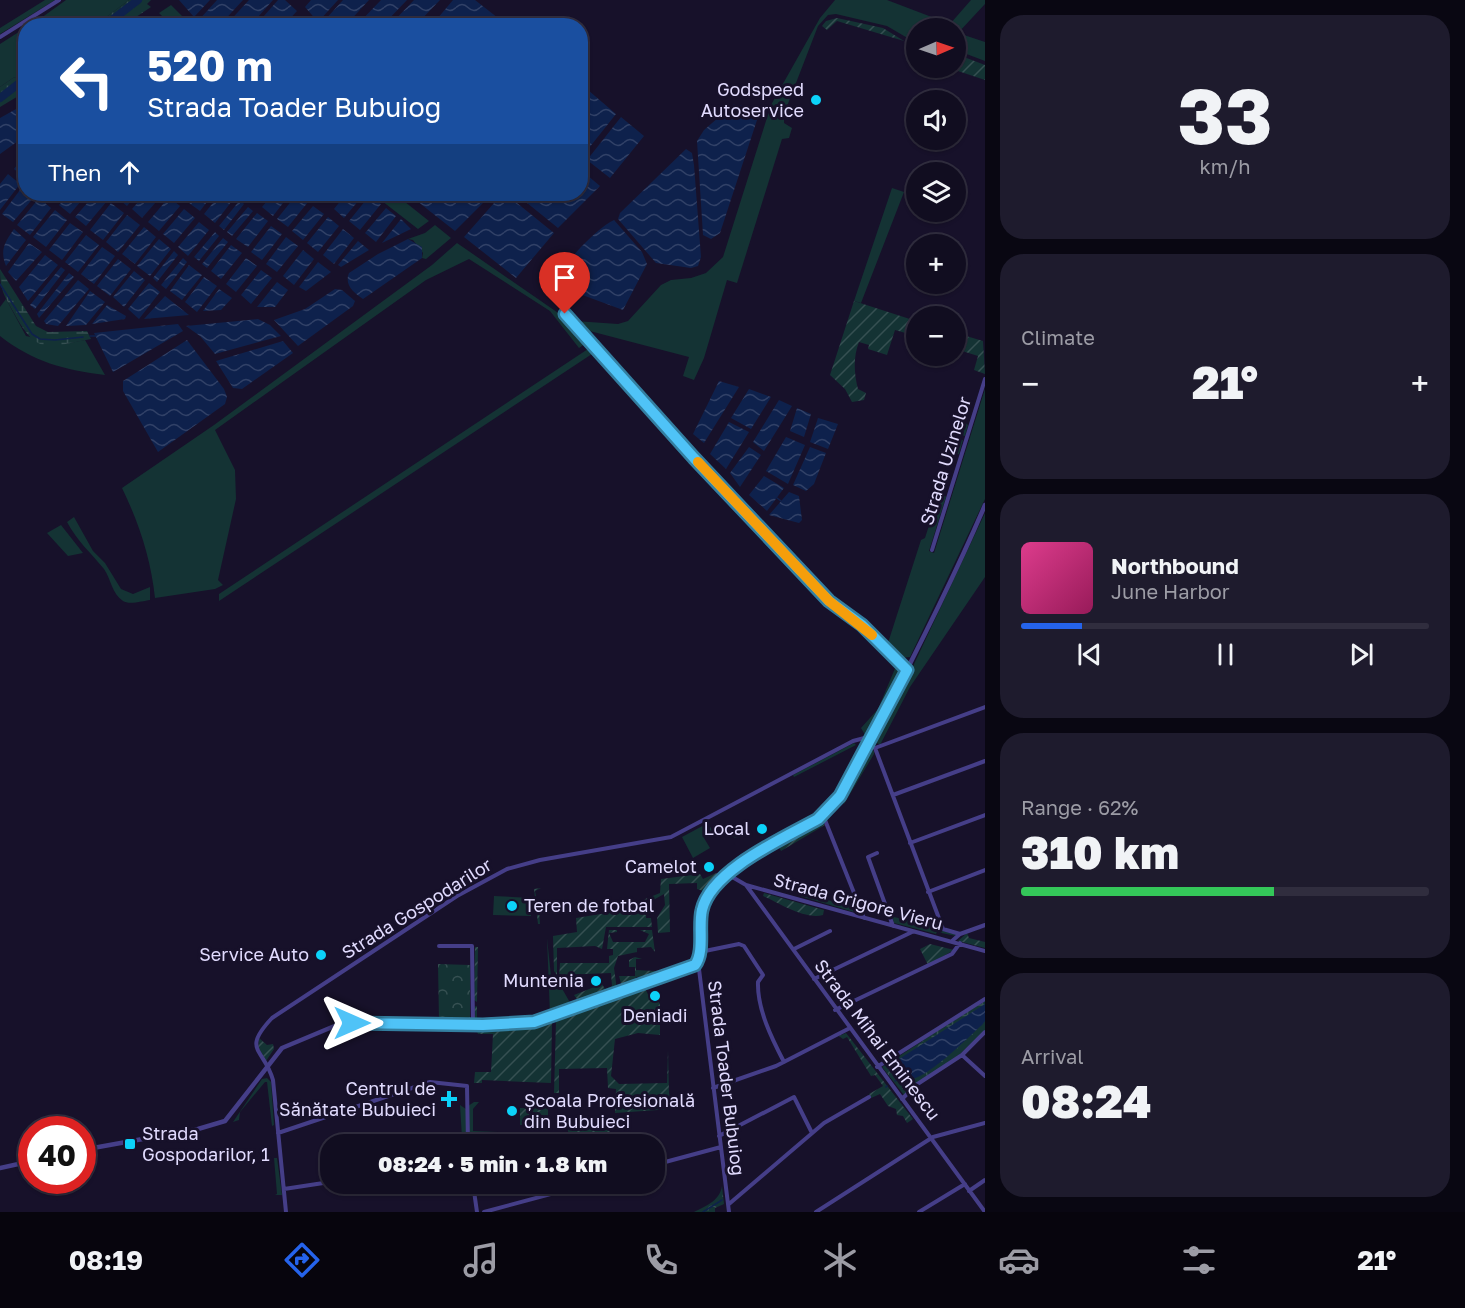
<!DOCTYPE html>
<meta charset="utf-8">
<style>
body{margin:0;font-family:"Golos Text",sans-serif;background:#1e1b2d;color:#f1f3f6;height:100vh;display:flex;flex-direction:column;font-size:22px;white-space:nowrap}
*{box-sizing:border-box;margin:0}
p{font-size:20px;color:#9c9ca5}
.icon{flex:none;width:33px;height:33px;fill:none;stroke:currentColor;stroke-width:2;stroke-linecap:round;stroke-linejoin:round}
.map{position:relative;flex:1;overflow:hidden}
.side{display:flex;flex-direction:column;gap:15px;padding:15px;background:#090712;width:480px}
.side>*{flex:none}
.guide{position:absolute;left:18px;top:18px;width:570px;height:183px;border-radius:24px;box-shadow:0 2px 4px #0004,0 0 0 2px #302d3e;background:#1a4fa0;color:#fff;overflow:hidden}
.needle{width:39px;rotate:88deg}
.fabs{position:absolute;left:906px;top:18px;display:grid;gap:12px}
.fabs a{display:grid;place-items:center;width:60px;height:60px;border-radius:50%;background:#110d20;box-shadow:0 2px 4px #0004,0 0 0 2px #302d3e;font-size:30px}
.speed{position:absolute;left:18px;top:1116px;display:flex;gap:12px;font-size:30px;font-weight:700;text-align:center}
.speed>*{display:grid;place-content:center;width:78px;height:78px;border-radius:50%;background:#110d20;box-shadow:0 2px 4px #0004,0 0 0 2px #302d3e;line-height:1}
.speed .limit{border:9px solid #d22;background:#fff;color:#111}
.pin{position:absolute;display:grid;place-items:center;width:51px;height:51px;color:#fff;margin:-62px -26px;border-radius:50% 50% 50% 0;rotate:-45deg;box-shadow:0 0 6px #0007}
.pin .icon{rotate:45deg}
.me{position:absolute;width:66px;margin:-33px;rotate:90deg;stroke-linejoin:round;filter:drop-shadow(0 0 4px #0008)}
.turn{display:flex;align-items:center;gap:21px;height:126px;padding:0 30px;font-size:27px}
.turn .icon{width:78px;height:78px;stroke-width:2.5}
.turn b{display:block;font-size:42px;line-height:51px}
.then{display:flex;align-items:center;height:57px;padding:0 30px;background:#0003;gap:12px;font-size:22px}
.big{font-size:45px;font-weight:800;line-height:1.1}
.side .card{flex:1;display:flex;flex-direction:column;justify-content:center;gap:9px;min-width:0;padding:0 21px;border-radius:24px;background:#1e1b2d}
.side .dial{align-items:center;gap:0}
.dial b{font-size:78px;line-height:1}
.song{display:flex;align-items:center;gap:18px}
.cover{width:72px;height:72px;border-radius:9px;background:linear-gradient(135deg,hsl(330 70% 55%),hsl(330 70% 35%))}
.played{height:6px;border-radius:3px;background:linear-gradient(90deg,#2563eb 15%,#302d3e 15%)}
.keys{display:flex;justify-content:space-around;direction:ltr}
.heat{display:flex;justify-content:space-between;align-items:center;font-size:33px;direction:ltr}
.charge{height:9px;border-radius:4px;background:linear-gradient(90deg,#34c759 62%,#302d3e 0)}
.trip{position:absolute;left:320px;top:1134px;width:345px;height:60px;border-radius:24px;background:#110d20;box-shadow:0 2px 4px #0004,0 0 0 2px #302d3e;font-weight:800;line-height:60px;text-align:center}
.tab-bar{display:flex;height:96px;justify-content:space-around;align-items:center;background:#07050d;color:#9c9ca5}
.tab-bar .icon{width:42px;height:42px}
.tab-bar .current{color:#2563eb}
.tab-bar b{font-size:27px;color:#f1f3f6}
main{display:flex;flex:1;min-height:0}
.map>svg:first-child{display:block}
.grass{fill:#143334}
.forest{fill:url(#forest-crowns)}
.wetland{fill:url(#wetland-marsh)}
.garden{fill:url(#garden-furrows)}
.water{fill:url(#water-waves)}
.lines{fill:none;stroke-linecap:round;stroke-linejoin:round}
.stream{stroke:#0e214c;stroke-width:1.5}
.river{stroke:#0e214c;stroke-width:8}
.minor{stroke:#453e88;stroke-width:4}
.tertiary{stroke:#453e88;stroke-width:4.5}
.route-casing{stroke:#337fa1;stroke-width:15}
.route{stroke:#4fc3f7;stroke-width:10}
.slow{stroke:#f59e0b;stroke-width:10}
.poi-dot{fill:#0cd2f9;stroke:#17112a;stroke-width:2}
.labels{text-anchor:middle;stroke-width:6;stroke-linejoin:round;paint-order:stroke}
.poi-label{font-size:18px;fill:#e1dbfe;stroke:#17112a;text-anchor:end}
.street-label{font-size:18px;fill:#e1dbfe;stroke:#17112a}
</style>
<main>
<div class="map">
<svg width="985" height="1212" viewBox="0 0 985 1212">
<defs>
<pattern id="forest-crowns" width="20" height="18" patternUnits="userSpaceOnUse" patternTransform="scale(1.5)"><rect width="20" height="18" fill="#143334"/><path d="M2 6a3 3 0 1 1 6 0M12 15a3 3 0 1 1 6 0" fill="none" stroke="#365052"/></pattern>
<pattern id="wetland-marsh" width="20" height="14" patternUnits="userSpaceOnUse" patternTransform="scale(1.5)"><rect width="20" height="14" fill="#143334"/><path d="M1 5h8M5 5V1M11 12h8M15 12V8" fill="none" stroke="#365052"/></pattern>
<pattern id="garden-furrows" width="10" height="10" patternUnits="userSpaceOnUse" patternTransform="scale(1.5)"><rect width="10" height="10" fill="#143334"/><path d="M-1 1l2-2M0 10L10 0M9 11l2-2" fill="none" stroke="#365052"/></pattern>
<pattern id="water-waves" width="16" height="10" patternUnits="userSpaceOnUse" patternTransform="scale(1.5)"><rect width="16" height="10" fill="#0e214c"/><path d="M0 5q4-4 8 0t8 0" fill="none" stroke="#314167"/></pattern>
</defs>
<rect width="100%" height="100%" fill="#17112a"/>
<!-- grass -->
<path class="grass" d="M45 0H55L0 34V28Z
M66 0H129L96 25 30 26Z
M835 0H887L950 24 971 0H985V4L958 33 985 42V61L956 50V28H916V43L887 26 836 14 828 15 818 26 784 114V123L792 128 789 138 782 139 737 283 727 280 704 358 694 380 683 376 689 357 582 329 575 321 618 324 628 321 661 285 671 280 691 278 706 273 723 257 771 105 820 18Z
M171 5 191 25H171L159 13Z
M25 28V74L13 78 0 87V44Z
M892 188 904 192 861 303 854 301Z
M373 194H395L429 221 418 229Z
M435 225 451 238 426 259 422 258 423 253 413 240 408 239 425 233Z
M457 243 564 317 586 343 579 348 550 311 469 259 426 280 215 430 235 470 236 499 218 580 223 585 215 589 155 598C151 559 139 523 122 488L214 425 432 265Z
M6 299 26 336 64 344 85 340 105 375C65 370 33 362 0 336V307Z
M591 347 595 352 219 601V594Z
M985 389V499L910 657 900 658 887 646 921 540 925 538 935 507 944 495 946 497 929 551 934 553Z
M959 418 968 425 965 436 955 433Z
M953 438 963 440 959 454 947 457Z
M985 513V577L910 687 880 745 874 741 907 679Z
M74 517 93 551 105 563 121 589 133 594 150 587V600C143 601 129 605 123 601 112 594 111 579 104 569 91 553 77 541 67 522Z
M61 525 83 553 68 556 47 533Z
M896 666 901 674 870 732 865 735 861 728 878 709Z
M854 743 856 745 794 777 793 775Z
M870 750 874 751V754L844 804 842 800Z
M708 823 713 832 704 838 710 848 693 858 682 837Z
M730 831a7 7 0 1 1 14 0a7 7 0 1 1-14 0Z
M798 893 853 906 855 904 857 913 800 896Z
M494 896 531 898V916L493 915Z
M891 914 894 917 938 927 940 930 957 935 956 936 937 932 936 934 894 923Z
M547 938 551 976 556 978 572 1006 550 1015Z
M267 1078 271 1082 274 1125 272 1126 267 1082H265L240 1112 239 1120 233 1122 262 1079Z
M474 1102H479L473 1109V1131L521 1133V1141H513V1132H483L486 1141H469L468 1106Z
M460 1105 466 1109V1138H462Z
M274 1158H277L282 1195H275L277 1194Z"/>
<!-- forest -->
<path class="forest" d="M438 964 470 965V1019H439Z
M985 1001V1030L960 1054 904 1095 882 1067Z
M722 1186 724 1204 715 1208V1212H694C708 1205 720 1200 722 1186Z"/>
<!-- wetland -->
<path class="wetland" d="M129 0H151L147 4 151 7 124 25H96Z
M25 74V92L0 107V87L13 78Z
M0 269 36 326 48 332 87 331 91 339C47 347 37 356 14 313 4 295 0 290 0 269Z
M985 1001V1021L946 1059 922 1041Z"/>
<!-- garden -->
<path class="garden" d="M837 18 883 28 904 41 837 21 827 30 822 26 826 21Z
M956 54 985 65V80L949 68H956Z
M854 301 916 321V336L895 330 887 355 868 349 869 345 859 342C853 357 854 374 858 389L866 393 864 400 852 402 845 389 830 375Z
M956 333 983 341 985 374 974 370 978 356 956 349Z
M820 820 825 825 781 851 778 845Z
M716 873 719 875 703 891 697 889V883L669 884 670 932 658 933 657 918 665 905 664 894 646 904V918H651L652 927H606L602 949 595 946 557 948V975L554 971 553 936 577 932 576 918 613 912 660 893 661 879 700 874 703 879Z
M541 888 535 891 537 901 547 900V907L539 908 540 924H538L534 889Z
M764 893 824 910 823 915C805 920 779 903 763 896Z
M609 930H617V932L609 933 613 942H645L649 934 640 930H652L655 952 651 947 637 948V952L618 956 614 968 617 990 579 1002 574 995 602 984 605 989 612 986 611 973 561 975 564 989 559 977 560 963H609V956L613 955V949H607Z
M967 933 969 938 985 942V948L958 941Z
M930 944 954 950 928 965 920 949Z
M475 947H478L477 1002 474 1000Z
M635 957 642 959H636V970L655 971V976L636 977 635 982 622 987 619 976H635V967H629V960Z
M645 988 651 1001H658L660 1004V1035L638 1033 615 1039 611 1076 619 1084 667 1083 668 1050 669 1093 672 1109 615 1113 616 1089 608 1088 607 1068 559 1069V1093H554L556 1021Z
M477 1006V1019L529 1017 549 1010 550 1015 525 1020 475 1021 474 1007Z
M552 1022 551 1083 482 1080V1083H474L475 1072H491L493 1034H478L476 1029 530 1027Z
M846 1033 913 1119 907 1123 903 1116 897 1115 896 1109 888 1106 880 1094 871 1098 869 1094 883 1086 875 1075 871 1076 847 1037 843 1039 839 1036Z
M259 1038 267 1045 273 1044 274 1049 266 1061 258 1047Z
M520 1108H548V1125H520Z
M567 1117H596L595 1127H613L602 1142V1133H573L576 1142H569Z"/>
<!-- water -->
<path class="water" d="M179 0H210L194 17Z
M217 0H243L220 25H203L198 21Z
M249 0H273L251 25H226Z
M278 0H285L297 11 284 25H256Z
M311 0H338L318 22 305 7Z
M343 0H369L346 25H329L324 21Z
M381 0H407L383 25H357Z
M414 0H440L416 25H390Z
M453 0H475L507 25H432Z
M581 84 616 114 581 158 580 84Z
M25 104V136L0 154V118Z
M734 104 755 108 758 117 720 233 711 239 703 235 697 141 704 130Z
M621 117 644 136 610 178 587 160Z
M686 149 692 153 694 165 701 257 698 266 691 268 656 263 618 219 620 213Z
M25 155 26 177 25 178 14 169Z
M581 170 600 186 558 228 516 194H580Z
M8 174 20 184 0 210V184Z
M23 186 26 194 35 196 13 222 2 214Z
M69 194H87L70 214 59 205Z
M95 194 107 201 86 226 75 217Z
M119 194H137L127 206 116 197Z
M145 194H163L142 218 132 209Z
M196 194H213L200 211 189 203Z
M220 194H231L235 197 215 223 204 214Z
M273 194H290L273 216 262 207Z
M297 194 308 202 288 227 277 219Z
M346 194H364L344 218 334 209Z
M408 194H492L455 231Z
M502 194H506L554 233 516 278 464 237Z
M370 195 381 204 360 230 349 221Z
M169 197 180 206 159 231 148 222Z
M39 198 51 208 30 235 17 225Z
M240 200 244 204 224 230 219 226Z
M111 203 124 213 103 240 90 230Z
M313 206 324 214 303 240 292 231Z
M248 207 253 211 232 236 227 232Z
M386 208 396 216 376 242 365 233Z
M184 209 195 218 174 243 163 234Z
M55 210 67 220 46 247 33 237Z
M257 213 268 221 248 247 236 239Z
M127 215 140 225 118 252 106 242Z
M328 217 339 226 318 252 307 243Z
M401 219 411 229 382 243Z
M614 220 642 252 647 264 623 310 577 293 561 277C562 263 600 226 614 220Z
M199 222 209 230 188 256 178 247Z
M70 223 83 232 62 260 49 250Z
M271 226 282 234 262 260 251 252Z
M144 227 156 237 135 264 122 254Z
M14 229 26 240 6 266C0 251 4 243 14 229Z
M343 229 354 238 334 264 323 255Z
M215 232 219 236 199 261 194 257Z
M86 235 99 245 78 272 65 262Z
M286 237 298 246 277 272 266 264Z
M223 238 228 242 207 268 202 264Z
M159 239 171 249 150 276 137 266Z
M408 239 422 247V258L363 299C354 293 344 285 349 273L378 254Z
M358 241 369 250 341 267 338 265Z
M29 243 42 252 16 281 8 272Z
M231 245 242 253 221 279 211 271Z
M102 247 115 256 94 284 81 274Z
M303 250 314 259 294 285 283 276Z
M174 251 178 255 157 282 153 278Z
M45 255 58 265 28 301 19 287Z
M183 258 187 262 166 289 161 285Z
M246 258 257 266 236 292 226 284Z
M118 259 131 269 110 296 97 286Z
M318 262 331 272 306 291 299 287Z
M189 265 202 275 182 300 170 291Z
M61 267 65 270 35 309 30 305Z
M261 270 272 278 251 304 241 295Z
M134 271 145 280 124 307 113 297Z
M69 273 74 277 39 318 37 314Z
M204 277 217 286 197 312 185 302Z
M78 280 89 289 58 326 46 324 44 321Z
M277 282 288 290 275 307H257Z
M149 283 160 292 139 319 128 309Z
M219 289 232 298 221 310 203 311Z
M335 289 342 290 355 301 353 306 298 346 274 320 305 309Z
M90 291 105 302 86 325 66 326Z
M165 296 189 315 144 319Z
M107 305 126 316 125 319 92 324Z
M258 319 270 325 281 336 215 354 200 336 186 326Z
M178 324 183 331 113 372 94 333Z
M187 340 224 389 227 397 225 404 158 452 123 391V381Z
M283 341 293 353 242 389 233 388 216 361Z
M719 381 739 387 704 443 693 434Z
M749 389 771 397 751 429 731 418Z
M779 400 792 406 764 451 753 442Z
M797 408 811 414 804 437 790 431Z
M818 418 838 424 828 449 810 442Z
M729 422 749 432 726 469 710 454Z
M786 437 805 445 788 484 766 471Z
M749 447 761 455 740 487 730 473Z
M810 447 826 453 814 484 806 491 793 485Z
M764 476 784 488 767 511 749 495Z
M789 492 799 496 802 520 799 523 769 515Z
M985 1004V1021L982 1025C966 1039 925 1082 905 1080L894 1065 899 1059Z"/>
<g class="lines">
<!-- stream -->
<path class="stream" d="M0 284 32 334 40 339 55 340 83 337
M90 336H96
M777 498 781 501
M895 1081 901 1076
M886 1087 887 1086
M703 1212 722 1200"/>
<!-- river -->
<path class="river" d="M104 26 138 0
M0 98 26 78"/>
<!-- minor -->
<path class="minor" d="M0 37 59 0
M565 314 694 458 829 601 862 625 907 670
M932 550 985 379
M867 745 875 748 943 929 960 934
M875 748 985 707
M893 795 985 761
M823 815 864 918
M910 843 985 815
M877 853 868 857 893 926
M727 874 746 885 985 951
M746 885 985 1212
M928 892 985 870
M952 941 960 934 985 925
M439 946H472L473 1024
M794 949 830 931
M700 952 739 944 744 946 763 975 758 982C757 1009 772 1039 784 1062
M698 961 729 1212
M814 979 912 932
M835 1010 952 954 960 943
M962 1055 985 1076
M877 1067 985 999
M713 1088 776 1066 848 1029
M902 1099 916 1085 962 1055 985 1032
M278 1133 430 1082 467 1086 468 1144
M719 1136 794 1097 812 1133
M654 1165 721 1147
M473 1184 477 1212
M284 1189 330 1182
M969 1191 985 1180
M729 1204 824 1123 869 1097
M286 1212 273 1080C264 1048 241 1051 272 1018L457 896 507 869 540 860 671 837 853 741 872 736
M484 1212 588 1184
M816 1212 933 1137 985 1123
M919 1212 965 1184"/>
<!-- tertiary -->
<path class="tertiary" d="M82 1150 198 1129 225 1121 282 1048 337 1025 534 1022 695 965C709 947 694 913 711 891 741 851 798 842 830 808 850 786 863 753 878 726 916 653 953 580 985 505
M0 1168 32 1161"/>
</g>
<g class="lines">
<defs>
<path id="route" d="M352 1023 483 1025 534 1022 695 965C705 952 698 926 702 910 711 870 784 838 818 819L840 796 907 670 862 625 829 601 694 458 565 314"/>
</defs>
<!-- route casing -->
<use href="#route" class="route-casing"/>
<!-- route -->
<use href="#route" class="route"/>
<!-- slow -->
<path class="slow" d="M698 462 829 601 872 635"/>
</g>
<!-- markers -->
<g class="poi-dot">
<circle cx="816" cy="100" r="6"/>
<circle cx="762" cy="829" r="6"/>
<circle cx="709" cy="867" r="6"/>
<circle cx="512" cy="906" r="6"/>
<circle cx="321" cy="955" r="6"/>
<circle cx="596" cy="981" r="6"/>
<circle cx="655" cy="996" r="6"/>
<path d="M446 1090h6v6h6v6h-6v6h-6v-6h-6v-6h6z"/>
<circle cx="512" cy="1111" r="6"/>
<rect x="124" y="1138" width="12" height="12" rx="3"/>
</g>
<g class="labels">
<!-- poi labels -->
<g class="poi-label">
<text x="804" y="96">Godspeed<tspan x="804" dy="21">Autoservice</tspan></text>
<text x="750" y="835">Local</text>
<text x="697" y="873">Camelot</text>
<text x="524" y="912" text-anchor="start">Teren de fotbal</text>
<text x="309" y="961">Service Auto</text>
<text x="584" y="987">Muntenia</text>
<text x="655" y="1022" text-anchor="middle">Deniadi</text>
<text x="436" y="1095">Centrul de<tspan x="436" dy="21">Sănătate Bubuieci</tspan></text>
<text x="524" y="1107" text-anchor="start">Școala Profesională<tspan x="524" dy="21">din Bubuieci</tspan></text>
<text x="142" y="1140" text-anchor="start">Strada<tspan x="142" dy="21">Gospodarilor, 1</tspan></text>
</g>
<!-- street labels -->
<g class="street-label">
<text transform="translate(946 461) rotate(-73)" y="6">Strada Uzinelor</text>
<text transform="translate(858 902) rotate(15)" y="6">Strada Grigore Vieru</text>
<text transform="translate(417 909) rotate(-32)" y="6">Strada Gospodarilor</text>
<text transform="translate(877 1040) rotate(53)" y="6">Strada Mihai Eminescu</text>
<text transform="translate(726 1078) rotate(83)" y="6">Strada Toader Bubuiog</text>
</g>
</g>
</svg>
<div class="fabs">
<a><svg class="needle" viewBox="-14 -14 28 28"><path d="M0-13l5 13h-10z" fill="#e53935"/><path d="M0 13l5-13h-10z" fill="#9c9ca5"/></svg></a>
<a><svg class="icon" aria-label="sound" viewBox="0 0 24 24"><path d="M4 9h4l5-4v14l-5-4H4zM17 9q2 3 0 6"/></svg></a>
<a><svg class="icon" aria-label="layers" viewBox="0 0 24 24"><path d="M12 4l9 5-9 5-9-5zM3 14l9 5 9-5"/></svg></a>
<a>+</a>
<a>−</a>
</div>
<div class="speed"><div class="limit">40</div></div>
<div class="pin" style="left:565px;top:314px;background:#d93025"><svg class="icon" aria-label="arrive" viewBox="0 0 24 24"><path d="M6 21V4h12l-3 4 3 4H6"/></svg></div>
<svg class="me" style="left:352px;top:1023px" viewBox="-20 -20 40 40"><path d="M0-17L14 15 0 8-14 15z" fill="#4fc3f7" stroke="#fff" stroke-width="4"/></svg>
<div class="trip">08:24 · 5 min · 1.8 km</div>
<div class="guide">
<div class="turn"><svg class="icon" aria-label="left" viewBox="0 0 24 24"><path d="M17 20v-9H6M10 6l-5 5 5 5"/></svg><div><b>520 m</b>Strada Toader Bubuiog</div></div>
<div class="then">Then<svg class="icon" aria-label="ahead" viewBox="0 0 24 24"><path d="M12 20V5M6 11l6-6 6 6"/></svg></div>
</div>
</div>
<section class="side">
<div class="card dial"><b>33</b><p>km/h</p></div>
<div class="card"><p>Climate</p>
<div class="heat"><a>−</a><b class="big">21°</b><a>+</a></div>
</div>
<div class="card">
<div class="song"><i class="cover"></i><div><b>Northbound</b><p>June Harbor</p></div></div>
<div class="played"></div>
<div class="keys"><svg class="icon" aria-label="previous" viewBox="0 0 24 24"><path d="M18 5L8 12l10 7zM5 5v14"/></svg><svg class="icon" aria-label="pause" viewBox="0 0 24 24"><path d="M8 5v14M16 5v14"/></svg><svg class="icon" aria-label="next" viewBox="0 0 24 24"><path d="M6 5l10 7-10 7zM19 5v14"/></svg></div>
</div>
<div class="card"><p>Range · 62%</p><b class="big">310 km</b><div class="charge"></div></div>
<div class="card"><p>Arrival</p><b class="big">08:24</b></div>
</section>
</main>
<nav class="tab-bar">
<b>08:19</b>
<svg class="icon current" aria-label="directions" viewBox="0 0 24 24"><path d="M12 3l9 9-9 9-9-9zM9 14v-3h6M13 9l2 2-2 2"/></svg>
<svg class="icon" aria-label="music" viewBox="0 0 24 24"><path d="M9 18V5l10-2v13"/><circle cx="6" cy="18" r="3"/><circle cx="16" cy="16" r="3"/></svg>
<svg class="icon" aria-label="phone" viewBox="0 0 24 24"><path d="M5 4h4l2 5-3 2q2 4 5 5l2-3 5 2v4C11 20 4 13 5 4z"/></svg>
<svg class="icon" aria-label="climate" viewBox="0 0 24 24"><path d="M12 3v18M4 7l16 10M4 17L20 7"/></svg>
<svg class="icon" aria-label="car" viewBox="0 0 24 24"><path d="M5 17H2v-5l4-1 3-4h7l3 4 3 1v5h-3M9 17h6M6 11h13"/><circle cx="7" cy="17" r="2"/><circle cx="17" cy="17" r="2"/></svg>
<svg class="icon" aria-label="filters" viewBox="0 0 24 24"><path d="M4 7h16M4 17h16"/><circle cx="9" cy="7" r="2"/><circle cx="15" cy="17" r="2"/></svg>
<b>21°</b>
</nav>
